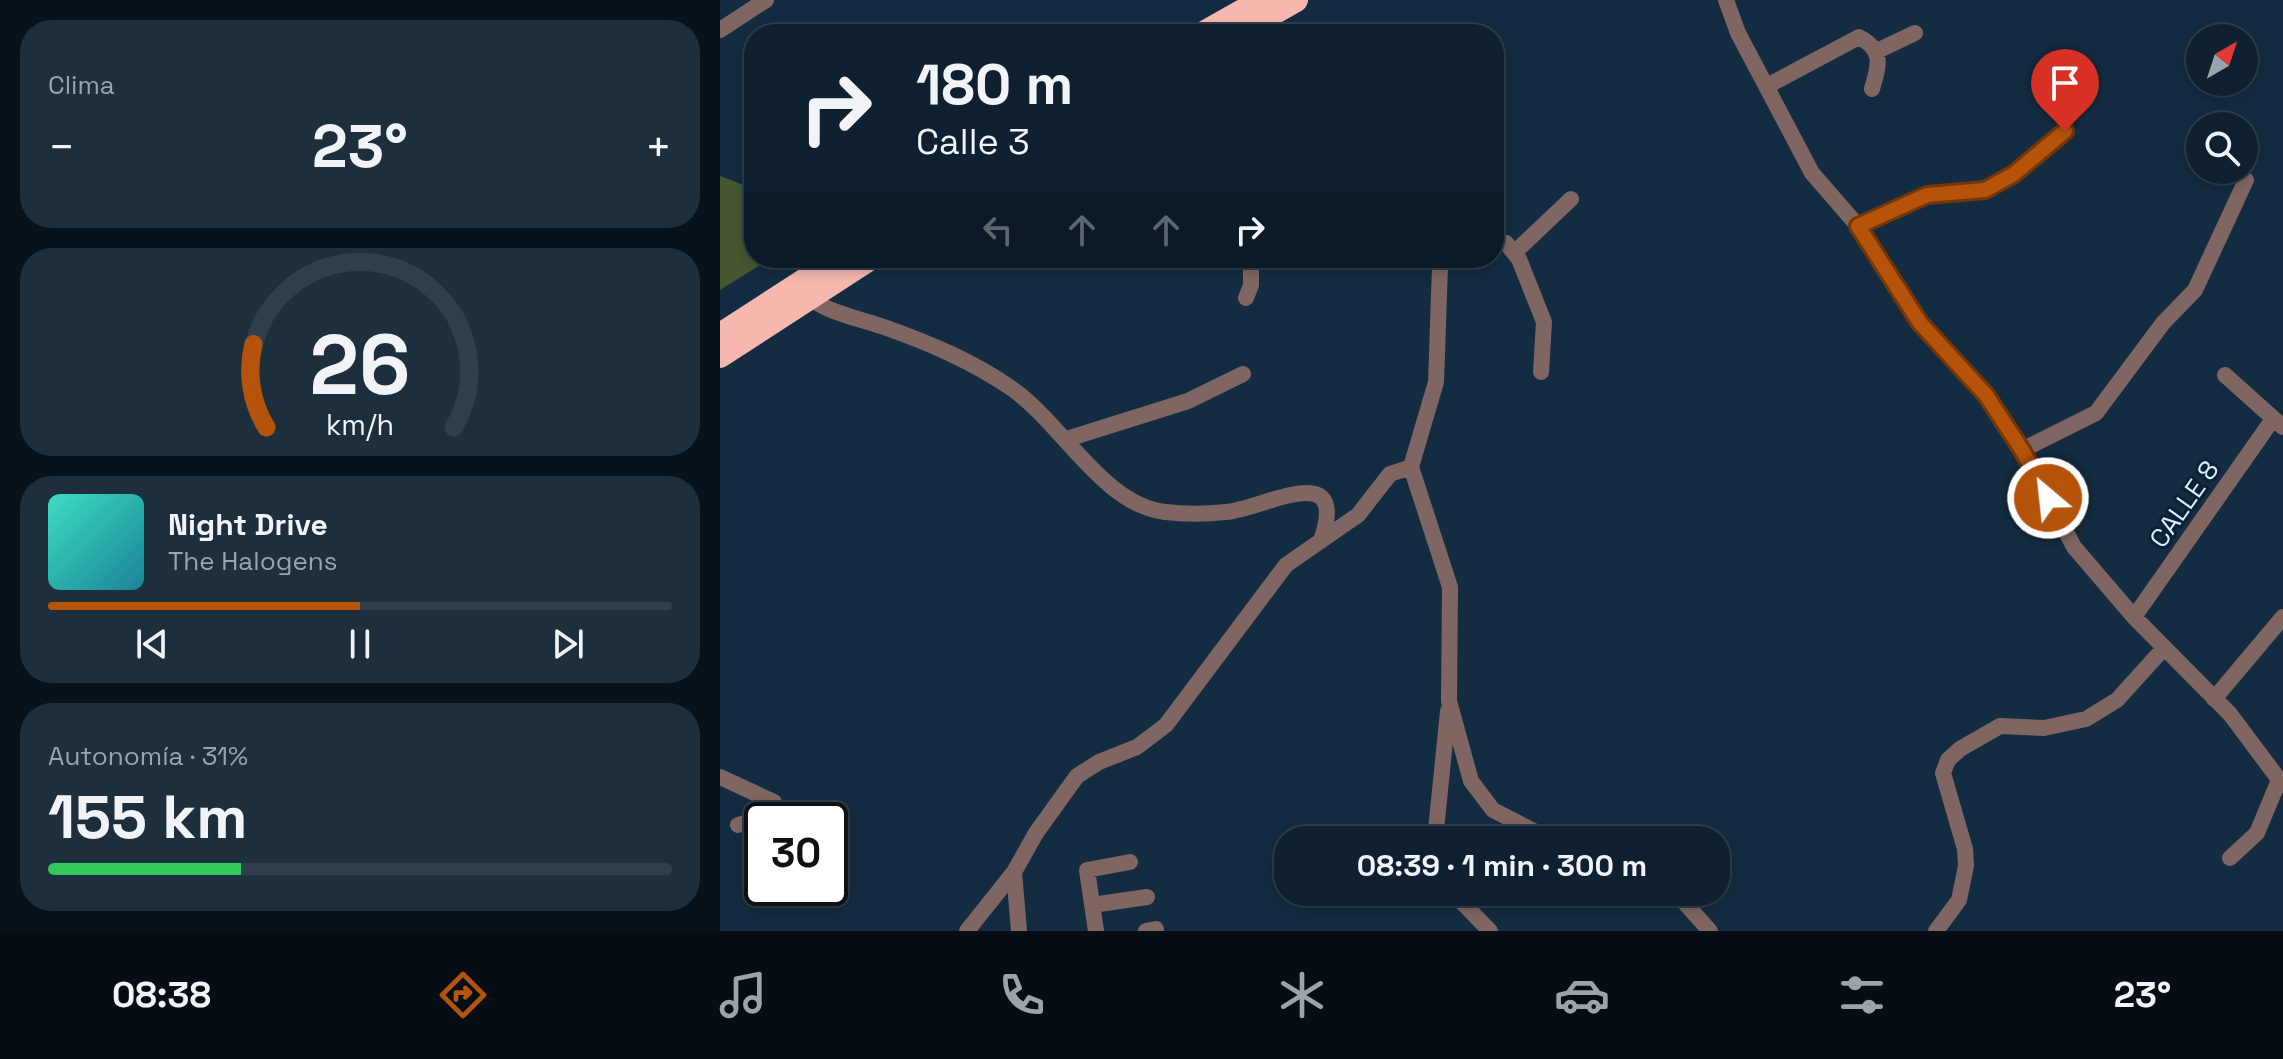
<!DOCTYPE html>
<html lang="es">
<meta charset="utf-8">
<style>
body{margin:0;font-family:"Space Grotesk",sans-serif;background:#1d2e3d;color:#f1f3f6;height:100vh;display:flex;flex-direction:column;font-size:30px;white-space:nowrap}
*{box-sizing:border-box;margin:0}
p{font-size:26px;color:#9ba3ab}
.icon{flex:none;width:44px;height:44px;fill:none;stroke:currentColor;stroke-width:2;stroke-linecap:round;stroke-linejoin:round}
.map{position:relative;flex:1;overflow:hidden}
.drawer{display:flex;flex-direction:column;gap:20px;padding:20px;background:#08121b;width:720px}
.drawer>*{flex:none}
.top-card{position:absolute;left:24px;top:24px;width:760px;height:244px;border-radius:32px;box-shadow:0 4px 12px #0003,0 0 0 2px #2f3e4d;background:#0f2131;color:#f1f3f6;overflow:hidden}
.needle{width:52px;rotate:39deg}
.buttons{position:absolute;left:1466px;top:24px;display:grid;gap:16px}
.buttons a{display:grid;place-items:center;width:72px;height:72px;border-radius:50%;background:#0f2131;box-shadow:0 4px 12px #0003,0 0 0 2px #2f3e4d;font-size:40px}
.speed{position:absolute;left:24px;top:802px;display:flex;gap:16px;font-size:40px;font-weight:700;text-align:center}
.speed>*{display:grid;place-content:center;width:104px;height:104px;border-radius:50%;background:#0f2131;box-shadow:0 4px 12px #0003,0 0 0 2px #2f3e4d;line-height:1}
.speed .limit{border:4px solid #111;border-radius:12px;background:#fff;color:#111}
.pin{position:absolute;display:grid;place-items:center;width:68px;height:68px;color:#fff;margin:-82px -34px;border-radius:50% 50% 50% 0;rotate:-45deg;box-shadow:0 0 8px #0007}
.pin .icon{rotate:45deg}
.me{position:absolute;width:88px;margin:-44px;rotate:332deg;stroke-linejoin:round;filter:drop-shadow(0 0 6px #0008)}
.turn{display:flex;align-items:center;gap:28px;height:168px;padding:0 40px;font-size:36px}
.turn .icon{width:104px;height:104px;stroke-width:2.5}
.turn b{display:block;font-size:56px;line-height:68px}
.lanes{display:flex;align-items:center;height:76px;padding:0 40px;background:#0003;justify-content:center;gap:40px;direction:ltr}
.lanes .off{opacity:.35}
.big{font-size:60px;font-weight:800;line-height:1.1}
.drawer .widget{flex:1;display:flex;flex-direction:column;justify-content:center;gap:12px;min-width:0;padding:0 28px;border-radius:32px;background:#1d2e3d}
.drawer .dial{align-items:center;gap:0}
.dial svg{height:208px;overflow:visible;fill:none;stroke:#2f3e4d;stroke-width:7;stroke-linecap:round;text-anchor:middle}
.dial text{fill:#f1f3f6;stroke:none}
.song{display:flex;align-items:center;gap:24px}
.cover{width:96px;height:96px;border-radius:12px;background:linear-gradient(135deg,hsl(170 70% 55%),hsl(190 70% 35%))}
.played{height:8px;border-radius:4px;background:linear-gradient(90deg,#b45309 50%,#2f3e4d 50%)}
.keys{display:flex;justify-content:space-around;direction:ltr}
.heat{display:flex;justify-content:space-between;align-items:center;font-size:44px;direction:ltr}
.charge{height:12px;border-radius:6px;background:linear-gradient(90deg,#34c759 31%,#2f3e4d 0)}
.trip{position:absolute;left:554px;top:826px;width:456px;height:80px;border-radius:32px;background:#0f2131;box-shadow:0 4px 12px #0003,0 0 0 2px #2f3e4d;font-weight:800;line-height:80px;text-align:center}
.dock{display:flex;height:128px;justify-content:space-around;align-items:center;background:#060d14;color:#9ba3ab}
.dock .icon{width:56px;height:56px}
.dock .active{color:#b45309}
.dock b{font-size:36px;color:#f1f3f6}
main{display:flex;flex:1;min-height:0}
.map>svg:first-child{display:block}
.green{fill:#475731}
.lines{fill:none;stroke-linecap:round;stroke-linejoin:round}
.minor{stroke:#7f6662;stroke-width:16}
.highway{stroke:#f5b7ae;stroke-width:24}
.route-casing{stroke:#753606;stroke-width:20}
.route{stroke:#b45309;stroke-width:14}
.labels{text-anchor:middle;stroke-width:6;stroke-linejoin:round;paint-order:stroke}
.street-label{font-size:26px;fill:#deedfb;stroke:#0a2236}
</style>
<main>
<section class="drawer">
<div class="widget"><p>Clima</p>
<div class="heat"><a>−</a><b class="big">23°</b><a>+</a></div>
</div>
<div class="widget dial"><svg viewBox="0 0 100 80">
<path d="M14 69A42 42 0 1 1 86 69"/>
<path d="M14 69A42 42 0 0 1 9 37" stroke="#b45309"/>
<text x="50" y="56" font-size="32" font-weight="700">26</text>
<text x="50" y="72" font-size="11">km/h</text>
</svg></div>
<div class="widget">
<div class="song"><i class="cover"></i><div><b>Night Drive</b><p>The Halogens</p></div></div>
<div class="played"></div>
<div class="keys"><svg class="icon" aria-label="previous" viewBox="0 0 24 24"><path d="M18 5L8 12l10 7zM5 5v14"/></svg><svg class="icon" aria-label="pause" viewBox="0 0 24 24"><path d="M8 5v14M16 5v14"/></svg><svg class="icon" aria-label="next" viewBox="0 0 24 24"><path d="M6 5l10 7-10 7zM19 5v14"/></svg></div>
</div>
<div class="widget"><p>Autonomía · 31%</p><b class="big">155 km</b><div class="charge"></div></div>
</section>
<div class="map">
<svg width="1563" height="931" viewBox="0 0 1563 931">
<rect width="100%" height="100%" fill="#142c41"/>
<!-- green -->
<path class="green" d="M0 176 34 189V258H51L0 290Z"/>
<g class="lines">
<!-- minor -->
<path class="minor" d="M1006 0 1018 33 1092 173 1138 226 1200 323 1266 395 1302 450 1354 547 1414 617 1510 714 1563 785
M0 30 46 0
M1157 51 1195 33
M1047 86 1139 37C1164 50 1159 65 1152 89
M1138 226 1207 195 1265 190 1294 174 1345 131
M774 242 786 243 799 259 824 322 821 372
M794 253 851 199
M86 295C104 312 141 319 164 327 209 343 252 361 291 388 342 423 383 505 445 512 463 514 487 514 506 512 544 509 630 456 601 541
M526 298 531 285V258
M1505 375 1563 427
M347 439 468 401 523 374
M1302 450 1376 413 1443 323 1475 290 1526 180
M691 467 730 587 729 701 751 781 773 810 831 840
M691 467 716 382 720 266 729 258
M1414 617 1553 419
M1494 699 1563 617
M0 777 54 802 49 815 18 825
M715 840 728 711
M1510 858 1537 833 1559 780
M732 892 770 931
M955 892 990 931
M372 905 427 897
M247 931 294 872
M299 931 294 872 316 833 357 776 379 762 417 747 446 725 566 565 638 515 670 474 691 467
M376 931 367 870 410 862
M426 931 436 929
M1216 931 1239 900 1246 866 1245 849 1223 773 1228 760 1240 749 1280 726 1324 728 1366 719 1397 700 1444 648"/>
<!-- highway -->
<path class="highway" d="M482 34 542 0
M517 34 576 0
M0 335 119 258
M0 356 151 258"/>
</g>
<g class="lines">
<defs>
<path id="route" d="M1328 498 1302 450 1266 395 1200 323 1138 226 1207 195 1265 190 1294 174 1345 131"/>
</defs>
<!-- route casing -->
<use href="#route" class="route-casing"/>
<!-- route -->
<use href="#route" class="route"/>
</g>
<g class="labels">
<!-- street labels -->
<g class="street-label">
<text transform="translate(1464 504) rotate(-55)" y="9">CALLE 8</text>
</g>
</g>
</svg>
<div class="buttons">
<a><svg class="needle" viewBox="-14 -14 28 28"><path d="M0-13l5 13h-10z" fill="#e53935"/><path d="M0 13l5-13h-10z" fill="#9ba3ab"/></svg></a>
<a><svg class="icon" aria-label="search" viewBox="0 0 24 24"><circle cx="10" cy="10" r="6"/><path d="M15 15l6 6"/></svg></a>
</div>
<div class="speed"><div class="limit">30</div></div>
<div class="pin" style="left:1345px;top:131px;background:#d93025"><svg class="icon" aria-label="arrive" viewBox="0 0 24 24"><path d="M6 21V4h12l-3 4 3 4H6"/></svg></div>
<svg class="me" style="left:1328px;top:498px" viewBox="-20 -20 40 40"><circle r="17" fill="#b45309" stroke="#fff" stroke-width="3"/><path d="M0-11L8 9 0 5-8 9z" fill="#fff"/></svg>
<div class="trip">08:39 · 1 min · 300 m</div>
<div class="top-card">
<div class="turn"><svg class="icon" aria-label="right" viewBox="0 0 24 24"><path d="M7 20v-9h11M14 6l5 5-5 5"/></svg><div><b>180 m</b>Calle 3</div></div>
<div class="lanes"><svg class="icon off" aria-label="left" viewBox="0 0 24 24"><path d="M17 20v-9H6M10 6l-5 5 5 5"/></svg><svg class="icon off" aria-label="ahead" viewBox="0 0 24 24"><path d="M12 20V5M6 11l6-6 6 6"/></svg><svg class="icon off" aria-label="ahead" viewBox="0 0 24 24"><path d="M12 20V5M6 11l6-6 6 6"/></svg><svg class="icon" aria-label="right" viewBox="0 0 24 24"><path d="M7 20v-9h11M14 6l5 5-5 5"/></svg></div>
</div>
</div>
</main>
<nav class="dock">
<b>08:38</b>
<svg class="icon active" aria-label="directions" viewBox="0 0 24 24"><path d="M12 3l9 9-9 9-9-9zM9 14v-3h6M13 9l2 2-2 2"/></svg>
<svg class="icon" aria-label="music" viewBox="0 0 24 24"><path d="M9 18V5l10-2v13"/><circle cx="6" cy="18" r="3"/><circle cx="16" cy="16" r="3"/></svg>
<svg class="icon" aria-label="phone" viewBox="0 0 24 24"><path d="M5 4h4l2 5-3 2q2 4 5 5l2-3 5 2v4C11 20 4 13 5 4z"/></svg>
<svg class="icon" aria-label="climate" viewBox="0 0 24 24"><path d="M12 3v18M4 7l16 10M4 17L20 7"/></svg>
<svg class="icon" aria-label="car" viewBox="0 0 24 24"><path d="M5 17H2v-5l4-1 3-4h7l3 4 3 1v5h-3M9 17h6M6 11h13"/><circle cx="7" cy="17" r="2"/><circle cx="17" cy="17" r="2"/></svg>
<svg class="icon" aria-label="filters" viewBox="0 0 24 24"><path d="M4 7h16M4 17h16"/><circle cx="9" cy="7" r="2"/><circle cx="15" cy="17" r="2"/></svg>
<b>23°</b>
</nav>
